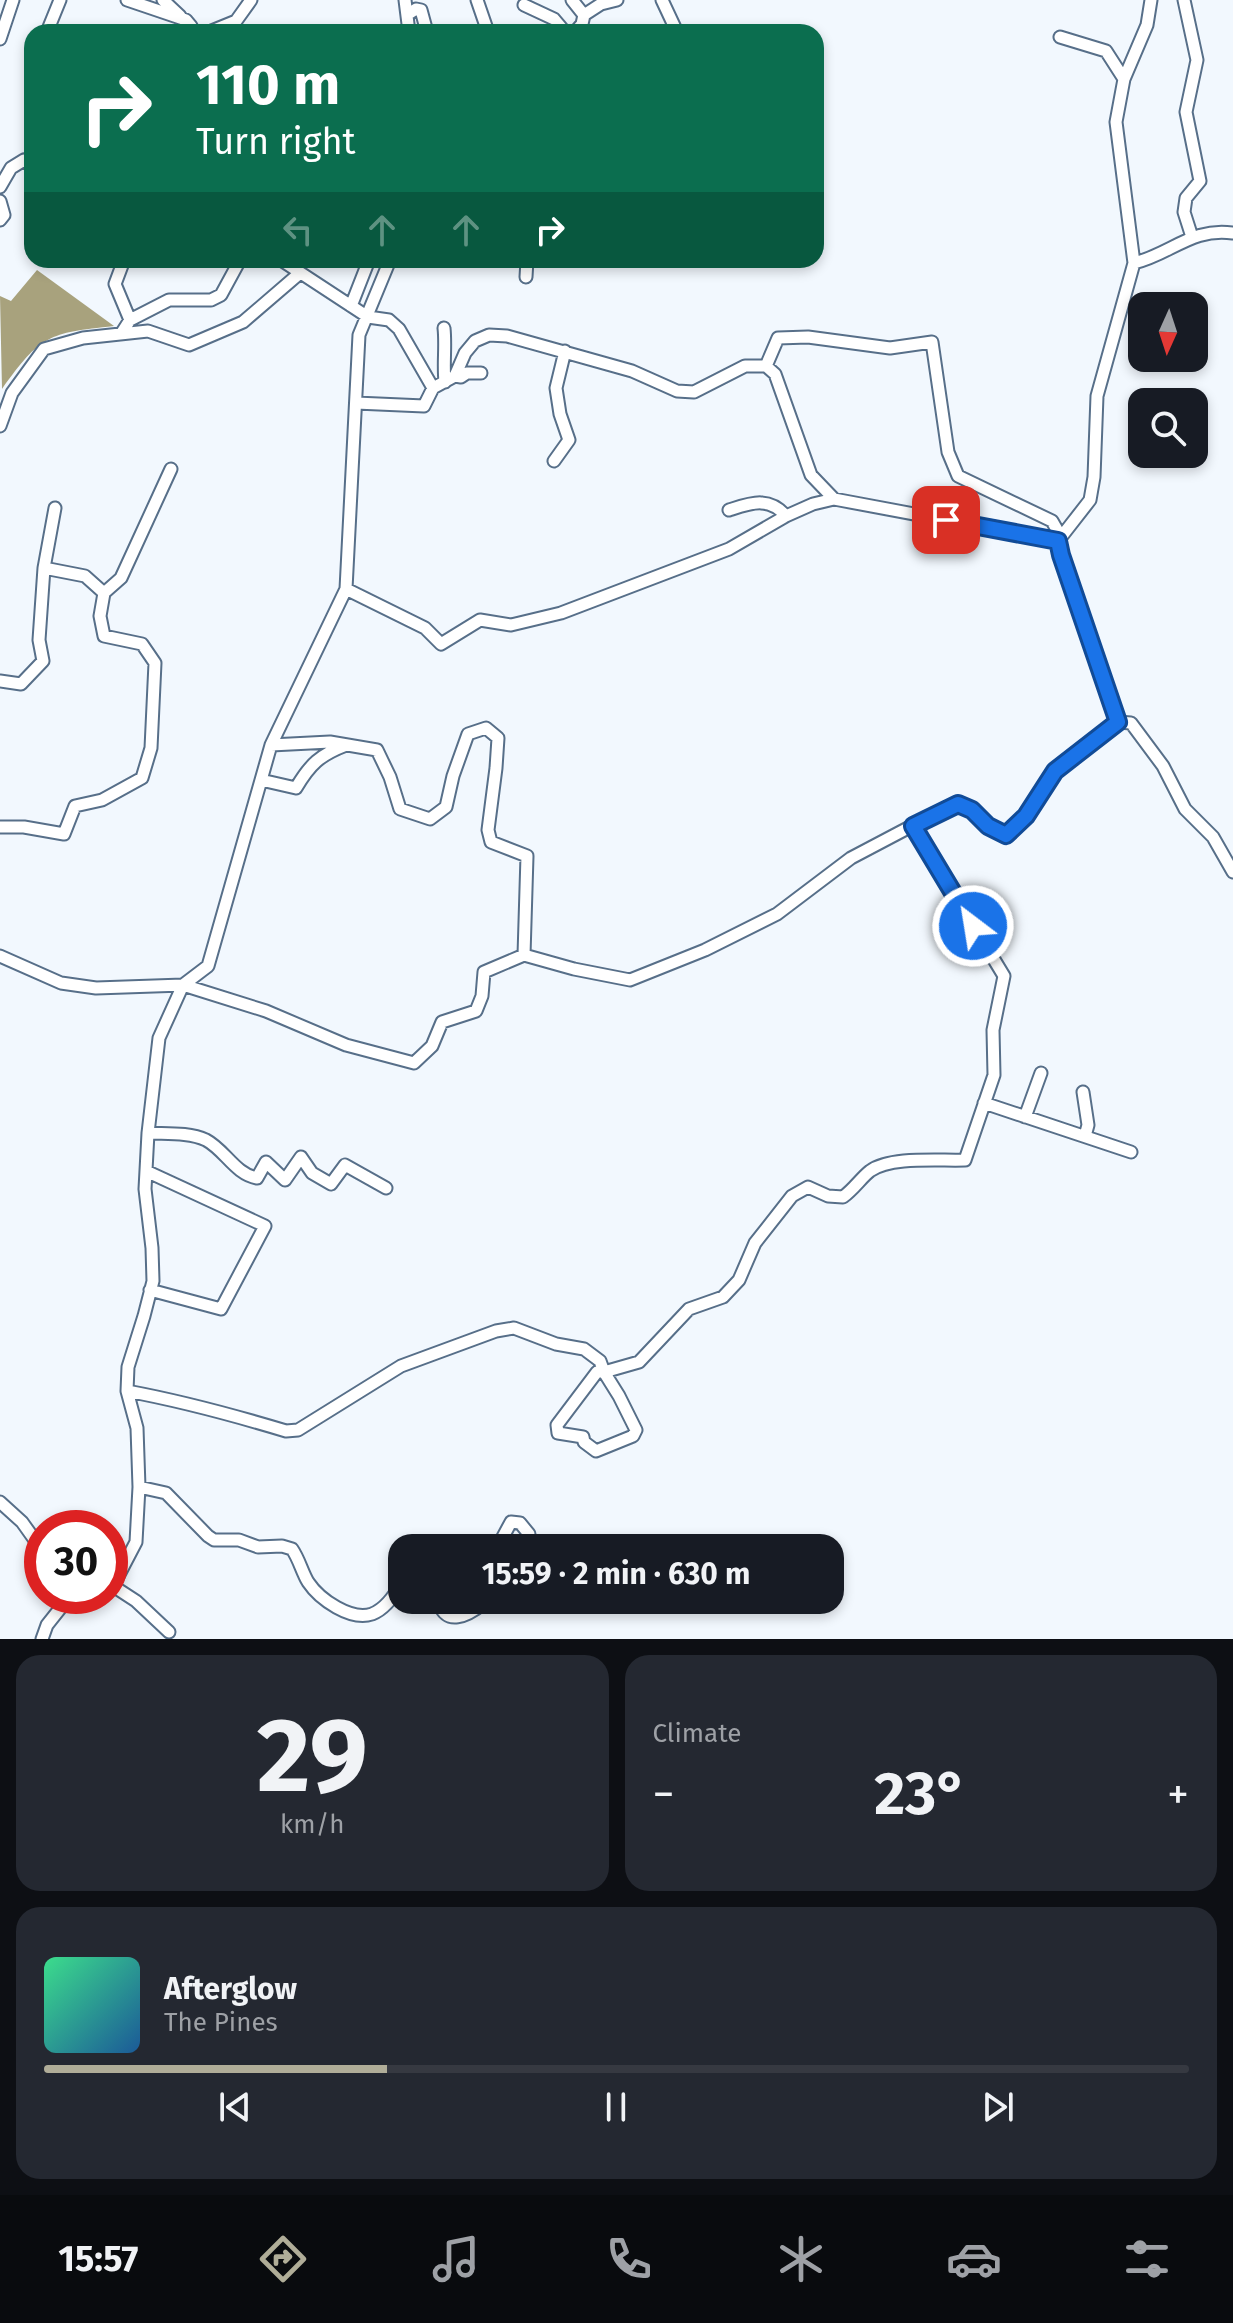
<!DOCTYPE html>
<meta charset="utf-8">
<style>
body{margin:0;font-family:"Fira Sans",sans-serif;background:#242831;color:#f1f3f6;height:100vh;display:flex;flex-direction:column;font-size:30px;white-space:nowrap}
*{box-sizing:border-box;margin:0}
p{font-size:26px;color:#9ea1a6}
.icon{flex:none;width:44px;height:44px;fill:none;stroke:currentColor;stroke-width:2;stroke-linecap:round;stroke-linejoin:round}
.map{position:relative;height:1639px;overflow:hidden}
.side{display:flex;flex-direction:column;gap:16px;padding:16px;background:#0d0f14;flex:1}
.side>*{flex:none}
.top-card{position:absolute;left:24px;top:24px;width:800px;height:244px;border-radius:24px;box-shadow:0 4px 12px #0003;background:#0b6e4f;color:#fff;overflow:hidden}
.needle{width:52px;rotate:183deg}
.tools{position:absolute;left:1128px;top:292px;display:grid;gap:16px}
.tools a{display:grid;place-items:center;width:80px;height:80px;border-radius:16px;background:#171b24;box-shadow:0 4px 12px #0003;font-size:40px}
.speed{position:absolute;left:24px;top:1510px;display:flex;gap:16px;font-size:40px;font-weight:700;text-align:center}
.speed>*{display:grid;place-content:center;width:104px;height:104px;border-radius:50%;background:#171b24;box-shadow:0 4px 12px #0003;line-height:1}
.speed .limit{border:12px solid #d22;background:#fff;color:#111}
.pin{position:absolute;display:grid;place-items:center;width:68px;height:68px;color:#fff;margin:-34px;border-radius:16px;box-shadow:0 4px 12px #0006}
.me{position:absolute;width:88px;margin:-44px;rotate:329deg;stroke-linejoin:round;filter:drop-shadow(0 0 6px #0008)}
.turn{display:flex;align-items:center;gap:28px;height:168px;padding:0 40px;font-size:36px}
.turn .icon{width:104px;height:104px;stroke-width:2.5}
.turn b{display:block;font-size:56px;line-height:68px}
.lanes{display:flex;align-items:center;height:76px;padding:0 40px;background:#0003;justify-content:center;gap:40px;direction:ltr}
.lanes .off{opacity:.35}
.big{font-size:60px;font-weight:700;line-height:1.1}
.side .tile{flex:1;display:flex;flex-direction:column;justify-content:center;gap:12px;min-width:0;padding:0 28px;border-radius:24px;background:#242831}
.side .dial{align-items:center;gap:0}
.dial b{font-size:104px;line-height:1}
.song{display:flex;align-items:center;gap:24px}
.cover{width:96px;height:96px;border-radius:12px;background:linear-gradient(135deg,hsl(150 70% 55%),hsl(210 70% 35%))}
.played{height:8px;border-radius:4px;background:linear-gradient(90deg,#b0ad98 30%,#363941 30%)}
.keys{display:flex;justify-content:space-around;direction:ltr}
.heat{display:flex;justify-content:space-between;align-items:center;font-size:44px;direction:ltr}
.side .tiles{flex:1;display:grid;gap:16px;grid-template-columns:1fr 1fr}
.tile:last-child{grid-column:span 2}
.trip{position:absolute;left:388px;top:1534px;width:456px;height:80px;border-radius:24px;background:#171b24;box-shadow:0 4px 12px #0003;font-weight:700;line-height:80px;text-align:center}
.menu{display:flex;height:128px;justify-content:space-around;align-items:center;background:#090b0e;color:#9ea1a6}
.menu .icon{width:56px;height:56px}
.menu .on{color:#b0ad98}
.menu b{font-size:36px;color:#f1f3f6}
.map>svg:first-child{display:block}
.water{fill:#a8a27d}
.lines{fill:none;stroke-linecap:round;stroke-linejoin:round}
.minor-casing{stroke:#576f89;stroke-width:15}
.minor{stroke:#fff;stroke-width:11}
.route-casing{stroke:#114b97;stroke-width:20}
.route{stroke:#1a73e8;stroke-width:14}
</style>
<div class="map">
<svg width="1233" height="1639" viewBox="0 0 1233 1639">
<rect width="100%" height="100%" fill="#f2f8fe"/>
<!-- water -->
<path class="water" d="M37 270 114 326C48 333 41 335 2 389L0 296 11 301Z"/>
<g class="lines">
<defs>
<path id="minor" d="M127 0 186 20 191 26 194 32
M163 0 180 16
M405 0 409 32
M477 0 488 32
M572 0 584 15
M662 0 677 32
M1184 0 1197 60 1186 112 1200 181 1186 198 1184 212 1192 237
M524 5 554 19 565 32
M407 15 416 9 421 10 427 32
M47 32 60 0
M209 32 236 21 251 0
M575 32 582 24 584 15 601 4 617 0
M1060 37 1106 51 1124 79
M0 39 13 0
M0 187 11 168 24 160 32 166
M0 201 4 215 0 220
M124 260 115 284 130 320
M281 260 368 317 389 320 399 329 433 388 455 376 465 353 475 341 489 335 507 336 632 371 677 391 694 392 745 366H766L775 374 811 475 834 499
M1134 263C1171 254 1192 227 1233 233
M526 277 527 260
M351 306 369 260
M444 328C446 346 443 364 445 382
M121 334 130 320 169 300H211L221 295 240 260
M766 366 778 338 808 337 890 348 932 342 948 452 958 476 1052 521 1060 535
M455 376 461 377 467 373H481
M356 403 424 406 433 388
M0 426 12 393 44 349 83 338 148 331 189 345 243 322 300 273
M554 461 569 440 560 414 556 388 565 351
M55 508 44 568 85 576 104 593
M729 510C751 503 769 496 786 516
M346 589 425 628 441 644 480 620 511 625 561 613 729 549 786 516 813 504 834 499 1058 541
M0 681 21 684 43 661 39 640 44 568
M1118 722 1061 555 1058 541 1090 500 1094 477 1097 396 1134 263 1116 122 1124 79 1147 25 1151 0
M271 745 330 742 377 750 390 777 400 809 430 819 446 807 453 776 468 734 486 728 498 738 496 768 488 830 491 842 527 856 524 955
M261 780 296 788C310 764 320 755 346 745
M0 827H24L64 834 75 806 102 800 142 778 151 748 155 663 142 644 104 636 100 616 104 593 121 578 171 469
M0 956 61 983 96 988 183 985 266 1011 346 1045 414 1063 432 1046 442 1022 476 1011 482 996 484 972 524 955 574 969 630 980 705 950 777 914 851 858 944 809 958 804 972 810 988 826 1006 835 1026 816 1055 771 1118 722 1131 723 1163 766 1185 809 1213 837 1233 872
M1083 1092 1088 1125 1085 1136
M984 1103 1131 1152
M1025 1117 1041 1073
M148 1133C166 1134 189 1132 206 1140 225 1150 235 1174 257 1178L266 1162 285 1180 301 1157 312 1173 331 1184 345 1165 386 1188
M146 1171 265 1226 221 1309 150 1290
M597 1372H604L619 1396 636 1430 633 1436 596 1451 584 1442 583 1437 558 1433 557 1425Z
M127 1391C181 1401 233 1415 286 1431L298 1430 401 1366 496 1331 514 1328 556 1344 584 1349 600 1361 604 1372 639 1362 689 1309 723 1297 739 1280 755 1243 792 1196 808 1187 828 1196 843 1197C854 1189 861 1178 870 1171 891 1156 939 1161 965 1160L994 1075 993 1030 1004 976 913 826
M139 1487 166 1493 208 1536 214 1540H239L258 1547 282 1546 292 1549C299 1559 302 1572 308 1582 320 1600 351 1621 372 1614 385 1609 396 1593 402 1582
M0 1502 22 1522 42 1550
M497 1548 511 1522 520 1523 529 1534
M113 1586 136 1601 169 1632
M110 1587 113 1586 136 1542 139 1487 137 1428 127 1391 128 1367 144 1316 153 1281 152 1248 145 1189 148 1133 159 1038 183 985 208 966 271 745 346 589 359 335 390 260
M438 1600C445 1628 468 1616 484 1603V1600
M42 1639 47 1625 70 1596"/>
</defs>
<!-- minor casing -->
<use href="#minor" class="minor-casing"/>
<!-- minor -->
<use href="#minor" class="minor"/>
</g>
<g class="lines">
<defs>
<path id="route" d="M946 520 1058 541 1061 555 1118 722 1055 771 1026 816 1006 835 988 826 972 810 958 804 913 826 973 926"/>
</defs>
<!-- route casing -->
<use href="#route" class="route-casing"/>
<!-- route -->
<use href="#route" class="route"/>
</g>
</svg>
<div class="tools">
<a><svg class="needle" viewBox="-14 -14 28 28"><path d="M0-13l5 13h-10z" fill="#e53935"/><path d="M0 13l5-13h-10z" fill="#9ea1a6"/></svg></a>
<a><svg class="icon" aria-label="search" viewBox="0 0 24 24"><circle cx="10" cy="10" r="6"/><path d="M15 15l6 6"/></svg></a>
</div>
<div class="speed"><div class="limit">30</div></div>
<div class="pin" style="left:946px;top:520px;background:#d93025"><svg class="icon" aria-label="arrive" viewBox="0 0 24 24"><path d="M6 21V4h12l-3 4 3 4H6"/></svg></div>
<svg class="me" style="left:973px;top:926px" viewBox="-20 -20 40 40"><circle r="17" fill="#1a73e8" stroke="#fff" stroke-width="3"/><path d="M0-11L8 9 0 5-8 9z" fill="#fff"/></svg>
<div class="trip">15:59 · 2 min · 630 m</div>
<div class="top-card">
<div class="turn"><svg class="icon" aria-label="right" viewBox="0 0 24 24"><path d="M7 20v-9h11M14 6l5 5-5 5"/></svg><div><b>110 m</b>Turn right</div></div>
<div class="lanes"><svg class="icon off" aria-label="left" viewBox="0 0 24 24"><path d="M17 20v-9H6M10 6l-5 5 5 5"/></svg><svg class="icon off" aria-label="ahead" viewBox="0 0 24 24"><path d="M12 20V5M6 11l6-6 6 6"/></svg><svg class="icon off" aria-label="ahead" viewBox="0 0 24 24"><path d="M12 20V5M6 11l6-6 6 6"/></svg><svg class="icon" aria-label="right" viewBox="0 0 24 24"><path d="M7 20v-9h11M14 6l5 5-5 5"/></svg></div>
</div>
</div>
<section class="side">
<div class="tiles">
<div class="tile dial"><b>29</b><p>km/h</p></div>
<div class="tile"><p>Climate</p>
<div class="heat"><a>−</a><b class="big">23°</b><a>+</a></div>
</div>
<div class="tile">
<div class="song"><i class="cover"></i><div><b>Afterglow</b><p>The Pines</p></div></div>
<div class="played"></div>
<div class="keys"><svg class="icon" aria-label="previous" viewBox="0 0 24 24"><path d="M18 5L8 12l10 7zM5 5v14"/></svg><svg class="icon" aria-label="pause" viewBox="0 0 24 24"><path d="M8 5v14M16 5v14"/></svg><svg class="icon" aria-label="next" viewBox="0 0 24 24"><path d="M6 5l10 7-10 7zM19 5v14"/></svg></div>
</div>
</div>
</section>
<nav class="menu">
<b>15:57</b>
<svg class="icon on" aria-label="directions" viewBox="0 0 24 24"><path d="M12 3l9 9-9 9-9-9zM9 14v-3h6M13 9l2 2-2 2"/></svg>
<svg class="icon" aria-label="music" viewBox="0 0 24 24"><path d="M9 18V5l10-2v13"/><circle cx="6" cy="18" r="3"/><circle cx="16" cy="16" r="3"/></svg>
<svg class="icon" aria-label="phone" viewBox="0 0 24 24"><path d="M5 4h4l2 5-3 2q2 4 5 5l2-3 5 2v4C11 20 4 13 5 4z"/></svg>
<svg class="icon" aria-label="climate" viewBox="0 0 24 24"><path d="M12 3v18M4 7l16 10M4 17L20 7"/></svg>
<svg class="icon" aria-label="car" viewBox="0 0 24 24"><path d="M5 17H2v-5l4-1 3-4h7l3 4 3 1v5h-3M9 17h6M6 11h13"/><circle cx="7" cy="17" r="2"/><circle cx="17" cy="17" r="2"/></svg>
<svg class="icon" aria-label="filters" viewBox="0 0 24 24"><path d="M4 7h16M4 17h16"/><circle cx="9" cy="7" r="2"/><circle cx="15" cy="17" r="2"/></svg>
</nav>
